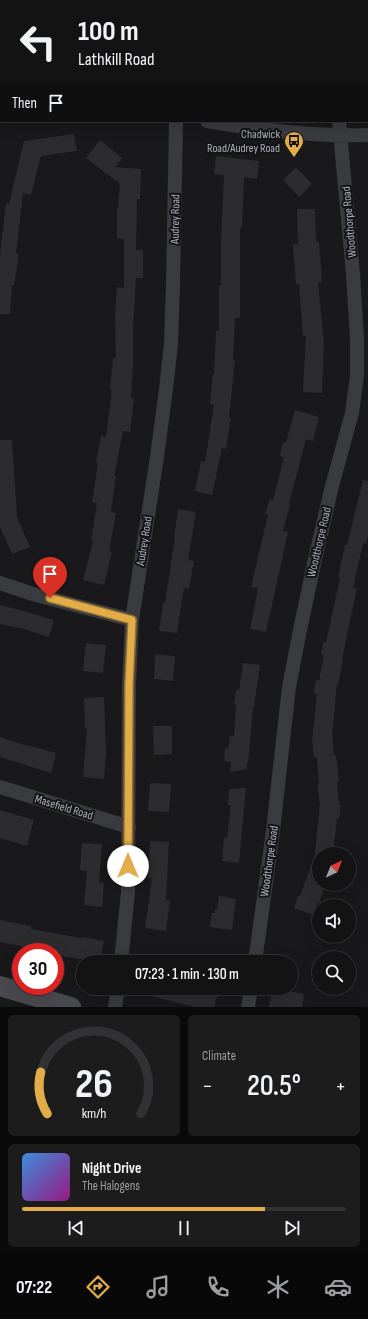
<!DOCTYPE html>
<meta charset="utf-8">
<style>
body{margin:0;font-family:"Sofia Sans Condensed",sans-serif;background:#1c1c1d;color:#f1f3f6;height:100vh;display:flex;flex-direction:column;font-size:15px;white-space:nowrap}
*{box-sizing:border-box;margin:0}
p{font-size:13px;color:#9d9ea0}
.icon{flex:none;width:22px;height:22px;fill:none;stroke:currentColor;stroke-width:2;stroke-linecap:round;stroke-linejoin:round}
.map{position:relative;height:1007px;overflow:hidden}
.side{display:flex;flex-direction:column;gap:8px;padding:8px;background:#0a0a0b;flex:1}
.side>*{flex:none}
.guide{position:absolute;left:0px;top:0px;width:368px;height:122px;box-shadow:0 4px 16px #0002,0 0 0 1px #323234;background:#131314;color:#f1f3f6;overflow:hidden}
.needle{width:26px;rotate:43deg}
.tools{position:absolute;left:312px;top:847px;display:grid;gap:8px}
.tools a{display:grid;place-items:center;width:44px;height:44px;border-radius:50%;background:#131314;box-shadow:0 4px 16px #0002,0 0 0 1px #323234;font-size:20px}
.speed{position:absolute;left:12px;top:943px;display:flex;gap:8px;font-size:20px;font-weight:700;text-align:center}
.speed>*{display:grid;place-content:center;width:52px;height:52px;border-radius:50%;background:#131314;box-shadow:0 4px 16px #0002,0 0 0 1px #323234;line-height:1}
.speed .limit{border:6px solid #d22;background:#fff;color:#111}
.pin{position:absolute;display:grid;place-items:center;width:34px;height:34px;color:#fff;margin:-41px -17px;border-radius:50% 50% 50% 0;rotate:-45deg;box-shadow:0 0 4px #0007}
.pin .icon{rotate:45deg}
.me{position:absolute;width:44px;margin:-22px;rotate:0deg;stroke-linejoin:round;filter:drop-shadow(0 0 3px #0008)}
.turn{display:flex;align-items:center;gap:14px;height:84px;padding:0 12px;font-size:18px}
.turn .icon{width:52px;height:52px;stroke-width:2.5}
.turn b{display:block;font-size:28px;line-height:34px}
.then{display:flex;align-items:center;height:38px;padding:0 12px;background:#0003;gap:8px;font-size:15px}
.big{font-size:30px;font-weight:600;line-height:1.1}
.side .widget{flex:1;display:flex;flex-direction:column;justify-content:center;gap:6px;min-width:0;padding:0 14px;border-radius:6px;background:#1c1c1d}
.side .dial{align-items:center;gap:0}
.dial svg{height:104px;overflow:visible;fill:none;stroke:#323234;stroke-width:7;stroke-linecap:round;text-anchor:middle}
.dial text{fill:#f1f3f6;stroke:none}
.song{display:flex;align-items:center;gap:12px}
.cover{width:48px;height:48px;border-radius:6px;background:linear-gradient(135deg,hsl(210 70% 55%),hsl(310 70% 35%))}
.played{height:4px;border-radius:2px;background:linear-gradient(90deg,#e2ad49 75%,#323234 75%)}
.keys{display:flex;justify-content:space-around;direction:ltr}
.heat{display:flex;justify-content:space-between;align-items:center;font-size:22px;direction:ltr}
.side .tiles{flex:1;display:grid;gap:8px;grid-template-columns:1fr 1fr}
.widget:last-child{grid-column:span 2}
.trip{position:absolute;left:76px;top:955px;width:222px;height:40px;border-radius:20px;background:#131314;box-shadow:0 4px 16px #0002,0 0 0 1px #323234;font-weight:600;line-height:40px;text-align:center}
.tabs{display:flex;height:64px;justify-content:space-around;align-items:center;background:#080808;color:#9d9ea0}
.tabs .icon{width:28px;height:28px}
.tabs .on{color:#e2ad49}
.tabs b{font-size:18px;color:#f1f3f6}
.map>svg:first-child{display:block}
.building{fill:#2c2c2f}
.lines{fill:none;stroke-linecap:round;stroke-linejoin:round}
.path{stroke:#404246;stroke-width:2.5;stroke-dasharray:2 3;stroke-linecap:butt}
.service{stroke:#3a3b3f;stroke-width:7}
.minor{stroke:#3a3b3f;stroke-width:14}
.secondary{stroke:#484a4f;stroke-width:20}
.route-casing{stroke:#93702f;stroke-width:10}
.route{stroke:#e2ad49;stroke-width:7}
.labels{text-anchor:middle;stroke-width:4;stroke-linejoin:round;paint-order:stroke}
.poi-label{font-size:12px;fill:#acb0b9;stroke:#141416;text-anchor:end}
.street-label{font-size:12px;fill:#acb0b9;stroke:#141416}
</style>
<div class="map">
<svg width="368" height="1007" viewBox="0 0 368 1007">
<rect width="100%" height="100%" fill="#19191b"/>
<!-- building -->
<path class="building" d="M74 134 77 151 41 156 31 195 23 193 16 253 19 254 14 285H12L10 314H0V257L6 203 9 204 24 141Z
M100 140 122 158 115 167 141 169 140 199H137L136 250H143V278H136L133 328V364L131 398 134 399 130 432 123 431 114 476H116L111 512 116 513 109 551 112 552 104 585 83 580 93 541H91L97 503 92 502 98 464 96 463 101 436 106 437 112 390H110L113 358H116L115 314 117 287 124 288V239L117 238V208L118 209 120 184 86 158Z
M216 156 259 161 257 179 244 177 242 228H240V318H235L233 360H235L229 418H231L226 449 222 448 212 495 195 491 201 461 205 462 214 405 210 404 213 374H214L216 331H219V285H221V242L224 175 214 174Z
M296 167 312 184 299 197 283 180Z
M297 209H315L316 242H319L322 282 318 283 324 343 322 393 303 392 306 336H303L299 284H296L293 244H298Z
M295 410 319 417 313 441 306 439 289 504 290 505 283 531 288 532 266 632 250 629 258 588 251 587 268 515 265 514 270 499 273 500 284 457 280 456 283 442 286 443Z
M0 440H12L17 517 30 547 12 554 0 527Z
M363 480 368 481V537L366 544 363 543 353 588H357L342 659H343L338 685 337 684 332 733 334 756 336 755 339 781 337 782 339 805H341L339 818H337L333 854H319V884H326L319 903H317L313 915 294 908 298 896H300L315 854 320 803 317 784H319L317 757 314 758 312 741 317 694 313 693 316 680 319 681 324 655H321L323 642H326L340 578 338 577 345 545H347Z
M178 509 196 512 188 560 194 561 189 589 184 588 177 633 159 631 163 603H165L175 537H174Z
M0 605 20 610 54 620 49 637 24 629 0 624Z
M86 643 106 645 103 673 83 671Z
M155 654 175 656 173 681 154 679Z
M243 663 260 665 254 707H253L248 763H247V769L230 772 231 762 224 761 225 748 228 749 230 736H234L236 704H234L236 690H239Z
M104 697 106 754 104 779 83 777 87 729H85L84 698Z
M153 726H172V754L154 755Z
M0 737 27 746V745L56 753 51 773 0 757Z
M150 783 171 784 169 812 148 811Z
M246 788 239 863 222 861 224 837 227 838 231 805H228L229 789Z
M0 810 34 820 27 846 0 838Z
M150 841 169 842 166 900H170L166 931 145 928 152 878H148Z
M82 843 102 844 99 883H104L102 907 84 905 87 871 80 870Z
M219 896 236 899 232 930 210 927 212 913H215V909H217Z
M0 920 31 926V929L81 938V937L104 941 100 962 55 955V952H35L36 949 0 942Z
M140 988H196L218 994 214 1007H195L139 993Z
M273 988 304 994 302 1007H269Z"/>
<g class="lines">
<!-- path -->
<path class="path" d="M127 1V0"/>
<!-- service -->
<path class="service" d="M41 1V0"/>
<!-- minor -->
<path class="minor" d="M329 0V1
M0 86H1
M207 121C260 130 314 137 368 135
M0 583 36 595 132 620
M0 787 129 827
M121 962 128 892 129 684 132 620 157 457 166 389 171 344 173 284 176 121
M255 962 273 831 280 767 289 687 300 630 315 559 332 486 352 413 357 376V338L353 274 339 121
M115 1007 118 988
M248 1007 251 988"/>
<!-- secondary -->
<path class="secondary" d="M0 986 71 1007"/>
</g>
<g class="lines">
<defs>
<path id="route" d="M50 598 132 620 129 684 128 866"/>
</defs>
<!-- route casing -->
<use href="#route" class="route-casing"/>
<!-- route -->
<use href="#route" class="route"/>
</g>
<!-- icons -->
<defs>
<symbol id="bus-pin" viewBox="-11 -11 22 30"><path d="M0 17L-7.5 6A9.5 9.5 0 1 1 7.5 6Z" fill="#e2ad49" stroke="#141416"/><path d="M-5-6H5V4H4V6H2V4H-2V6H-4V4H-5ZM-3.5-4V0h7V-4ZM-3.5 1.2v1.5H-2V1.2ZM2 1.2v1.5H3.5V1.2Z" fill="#111"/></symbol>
</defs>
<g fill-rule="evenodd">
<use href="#bus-pin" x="283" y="130" width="22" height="30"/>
</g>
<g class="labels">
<!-- poi labels -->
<g class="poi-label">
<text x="280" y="138">Chadwick<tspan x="280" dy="14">Road/Audrey Road</tspan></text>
</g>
<!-- street labels -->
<g class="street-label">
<text transform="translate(175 219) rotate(-89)" y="4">Audrey Road</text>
<text transform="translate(349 222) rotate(-95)" y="4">Woodthorpe Road</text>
<text transform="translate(144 541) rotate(-81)" y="4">Audrey Road</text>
<text transform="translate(319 542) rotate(-77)" y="4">Woodthorpe Road</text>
<text transform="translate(64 807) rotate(17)" y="4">Masefield Road</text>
<text transform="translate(269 861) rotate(-82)" y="4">Woodthorpe Road</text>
</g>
</g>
</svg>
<div class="tools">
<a><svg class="needle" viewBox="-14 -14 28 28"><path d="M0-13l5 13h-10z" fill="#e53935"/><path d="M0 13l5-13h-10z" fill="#9d9ea0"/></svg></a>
<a><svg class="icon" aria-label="sound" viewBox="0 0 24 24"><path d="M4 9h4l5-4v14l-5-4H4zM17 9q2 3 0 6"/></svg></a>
<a><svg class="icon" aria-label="search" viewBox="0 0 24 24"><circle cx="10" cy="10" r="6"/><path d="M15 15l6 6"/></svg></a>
</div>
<div class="speed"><div class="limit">30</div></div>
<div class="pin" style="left:50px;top:598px;background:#d93025"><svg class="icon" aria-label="arrive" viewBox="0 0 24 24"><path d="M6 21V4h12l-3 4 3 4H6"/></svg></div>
<svg class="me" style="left:128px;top:866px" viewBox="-20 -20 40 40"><circle r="19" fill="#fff"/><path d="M0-13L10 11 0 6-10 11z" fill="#e2ad49"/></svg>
<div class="trip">07:23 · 1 min · 130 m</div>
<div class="guide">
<div class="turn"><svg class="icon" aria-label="left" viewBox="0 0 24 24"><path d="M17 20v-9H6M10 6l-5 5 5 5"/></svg><div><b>100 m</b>Lathkill Road</div></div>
<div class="then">Then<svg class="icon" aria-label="arrive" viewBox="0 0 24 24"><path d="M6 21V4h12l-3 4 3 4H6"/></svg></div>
</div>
</div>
<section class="side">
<div class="tiles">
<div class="widget dial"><svg viewBox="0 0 100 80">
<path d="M14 69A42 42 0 1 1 86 69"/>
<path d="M14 69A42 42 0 0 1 9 37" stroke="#e2ad49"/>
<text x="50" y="56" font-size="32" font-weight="700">26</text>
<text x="50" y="72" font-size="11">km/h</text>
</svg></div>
<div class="widget"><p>Climate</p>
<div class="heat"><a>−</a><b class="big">20.5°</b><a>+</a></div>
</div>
<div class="widget">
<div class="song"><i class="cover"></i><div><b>Night Drive</b><p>The Halogens</p></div></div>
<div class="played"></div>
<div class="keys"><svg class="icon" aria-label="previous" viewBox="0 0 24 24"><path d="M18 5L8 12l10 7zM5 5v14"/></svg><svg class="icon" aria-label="pause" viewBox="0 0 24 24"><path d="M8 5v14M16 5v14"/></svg><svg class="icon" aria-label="next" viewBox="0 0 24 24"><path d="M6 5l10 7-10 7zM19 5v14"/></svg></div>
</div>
</div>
</section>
<nav class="tabs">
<b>07:22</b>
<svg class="icon on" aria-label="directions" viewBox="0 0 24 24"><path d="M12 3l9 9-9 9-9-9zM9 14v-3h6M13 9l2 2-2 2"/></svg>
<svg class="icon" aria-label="music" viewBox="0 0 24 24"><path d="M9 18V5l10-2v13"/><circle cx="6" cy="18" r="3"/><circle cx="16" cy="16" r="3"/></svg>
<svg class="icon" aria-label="phone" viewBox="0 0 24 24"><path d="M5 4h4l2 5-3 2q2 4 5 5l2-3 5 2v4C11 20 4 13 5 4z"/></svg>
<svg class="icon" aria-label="climate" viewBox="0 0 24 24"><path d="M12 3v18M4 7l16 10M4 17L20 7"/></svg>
<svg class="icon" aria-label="car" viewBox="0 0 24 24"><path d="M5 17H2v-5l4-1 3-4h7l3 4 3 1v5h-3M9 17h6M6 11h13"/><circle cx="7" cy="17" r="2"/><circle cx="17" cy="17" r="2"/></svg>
</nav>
